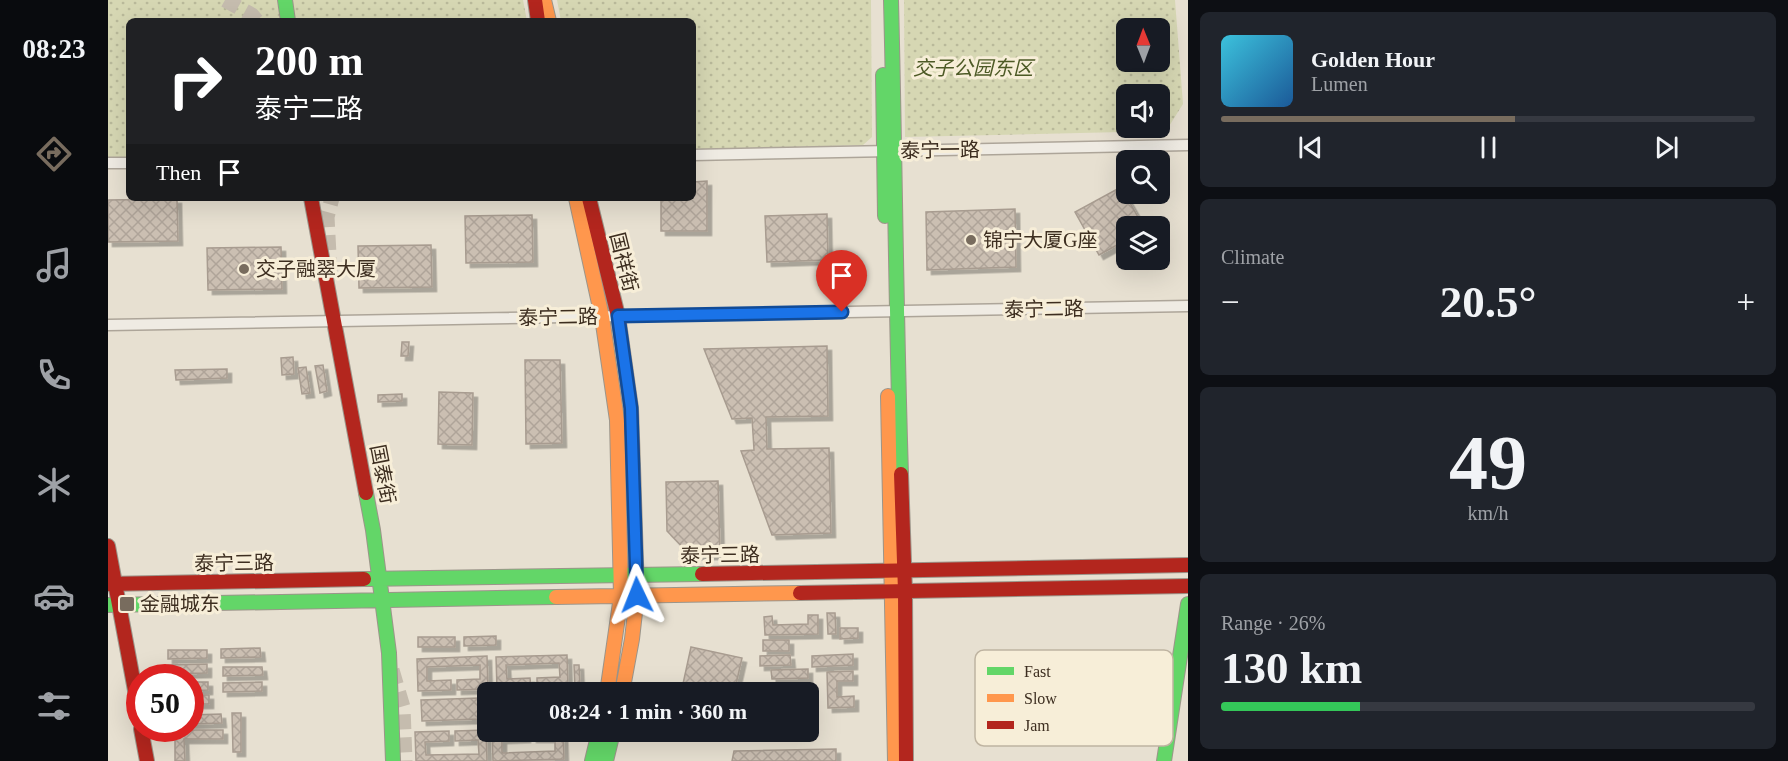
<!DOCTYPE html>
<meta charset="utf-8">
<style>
body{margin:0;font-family:"Times New Roman","Noto Sans SC",serif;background:#20242c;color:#f1f3f6;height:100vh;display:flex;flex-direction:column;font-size:22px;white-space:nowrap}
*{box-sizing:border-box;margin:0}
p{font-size:20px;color:#9ea1a6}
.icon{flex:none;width:33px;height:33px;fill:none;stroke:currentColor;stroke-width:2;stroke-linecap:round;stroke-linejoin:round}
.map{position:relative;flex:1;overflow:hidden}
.side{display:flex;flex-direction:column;gap:12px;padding:12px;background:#0d0f14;width:600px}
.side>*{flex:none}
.top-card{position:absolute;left:18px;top:18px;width:570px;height:183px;border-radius:9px;box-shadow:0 6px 24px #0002;background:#202124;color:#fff;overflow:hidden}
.needle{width:39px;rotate:359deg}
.fabs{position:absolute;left:1008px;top:18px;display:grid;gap:12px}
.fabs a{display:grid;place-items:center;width:54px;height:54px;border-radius:9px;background:#171b24;box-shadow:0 6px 24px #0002;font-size:30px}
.speed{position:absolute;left:18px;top:664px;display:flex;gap:12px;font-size:30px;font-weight:700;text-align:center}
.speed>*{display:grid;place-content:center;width:78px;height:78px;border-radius:50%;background:#171b24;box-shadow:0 6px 24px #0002;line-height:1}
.speed .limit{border:9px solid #d22;background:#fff;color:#111}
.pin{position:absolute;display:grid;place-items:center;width:51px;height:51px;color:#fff;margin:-62px -26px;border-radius:50% 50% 50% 0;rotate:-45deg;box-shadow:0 0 6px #0007}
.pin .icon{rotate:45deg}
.me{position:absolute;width:66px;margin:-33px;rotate:358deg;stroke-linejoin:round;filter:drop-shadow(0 0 4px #0008)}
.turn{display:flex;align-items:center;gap:21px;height:126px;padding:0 30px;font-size:27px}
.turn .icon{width:78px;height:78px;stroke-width:2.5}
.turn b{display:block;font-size:42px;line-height:51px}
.then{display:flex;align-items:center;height:57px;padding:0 30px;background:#0003;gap:12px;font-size:22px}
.big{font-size:45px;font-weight:700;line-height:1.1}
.side .card{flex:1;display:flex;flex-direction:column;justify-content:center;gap:9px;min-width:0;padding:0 21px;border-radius:9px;background:#20242c}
.side .dial{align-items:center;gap:0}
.dial b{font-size:78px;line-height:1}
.song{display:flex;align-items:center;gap:18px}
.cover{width:72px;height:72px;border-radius:9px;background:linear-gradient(135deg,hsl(190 70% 55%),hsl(210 70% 35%))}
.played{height:6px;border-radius:3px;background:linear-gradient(90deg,#786c5e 55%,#363941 55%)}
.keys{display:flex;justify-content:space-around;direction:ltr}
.heat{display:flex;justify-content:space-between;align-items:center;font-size:33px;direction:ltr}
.charge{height:9px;border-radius:4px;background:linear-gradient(90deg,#34c759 26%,#363941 0)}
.trip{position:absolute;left:369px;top:682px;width:342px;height:60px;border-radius:9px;background:#171b24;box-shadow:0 6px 24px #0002;font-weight:700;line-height:60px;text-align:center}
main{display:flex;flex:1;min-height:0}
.tab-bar{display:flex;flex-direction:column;width:108px;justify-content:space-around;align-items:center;background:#090b0e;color:#9ea1a6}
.tab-bar .icon{width:42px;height:42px}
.tab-bar .on{color:#786c5e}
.tab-bar b{font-size:27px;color:#f1f3f6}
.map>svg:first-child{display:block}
.park{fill:url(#park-dots);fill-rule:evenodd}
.building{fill:url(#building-cross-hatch);stroke:#a89c90;stroke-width:1.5;filter:url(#shadow)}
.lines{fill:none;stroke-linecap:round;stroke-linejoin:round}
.secondary-tunnel{stroke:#c5bcae;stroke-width:15;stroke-dasharray:15 8;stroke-linecap:butt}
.street-casing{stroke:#ada599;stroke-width:13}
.fast-casing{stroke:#9c958a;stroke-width:16}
.slow-casing{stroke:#9c958a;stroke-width:16}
.jam-casing{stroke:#9c958a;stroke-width:16}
.street{stroke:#efebe3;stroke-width:10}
.fast{stroke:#63d668;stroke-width:14}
.slow{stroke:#ff974d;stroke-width:14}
.jam{stroke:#b3261e;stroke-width:14}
.route-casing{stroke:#114b97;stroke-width:15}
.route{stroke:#1a73e8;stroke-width:10}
.poi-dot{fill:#786c5e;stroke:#f7eed8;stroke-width:2}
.labels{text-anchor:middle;stroke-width:6;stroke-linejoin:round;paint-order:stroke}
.park-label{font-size:20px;font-style:italic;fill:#4d5a26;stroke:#f7eed8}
.street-label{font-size:20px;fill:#3d2e20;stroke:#f7eed8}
.poi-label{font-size:20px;fill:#3d2e20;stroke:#f7eed8;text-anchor:start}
.key{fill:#f7eed8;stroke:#bfb4a1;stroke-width:1.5}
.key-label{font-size:16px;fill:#3d2e20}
</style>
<main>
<nav class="tab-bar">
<b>08:23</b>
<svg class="icon on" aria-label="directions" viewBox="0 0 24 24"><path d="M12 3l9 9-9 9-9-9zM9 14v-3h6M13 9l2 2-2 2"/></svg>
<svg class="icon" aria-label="music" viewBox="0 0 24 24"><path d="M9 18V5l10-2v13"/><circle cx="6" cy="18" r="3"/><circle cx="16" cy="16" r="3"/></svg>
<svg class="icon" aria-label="phone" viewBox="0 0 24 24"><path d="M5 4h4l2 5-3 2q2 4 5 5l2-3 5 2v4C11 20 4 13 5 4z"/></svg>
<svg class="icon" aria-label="climate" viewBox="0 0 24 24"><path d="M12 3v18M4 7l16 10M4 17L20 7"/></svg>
<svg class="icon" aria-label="car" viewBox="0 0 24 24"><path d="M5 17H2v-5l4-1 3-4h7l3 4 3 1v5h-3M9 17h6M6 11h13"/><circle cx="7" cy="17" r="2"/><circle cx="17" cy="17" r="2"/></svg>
<svg class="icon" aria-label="filters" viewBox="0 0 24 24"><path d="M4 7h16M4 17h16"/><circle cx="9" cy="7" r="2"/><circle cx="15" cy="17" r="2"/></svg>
</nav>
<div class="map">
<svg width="1080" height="761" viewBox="0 0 1080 761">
<defs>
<pattern id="park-dots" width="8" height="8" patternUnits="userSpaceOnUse" patternTransform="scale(1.5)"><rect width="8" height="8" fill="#d6d7b3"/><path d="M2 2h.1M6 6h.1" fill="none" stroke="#b9b99a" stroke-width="1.8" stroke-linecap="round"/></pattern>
<pattern id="building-cross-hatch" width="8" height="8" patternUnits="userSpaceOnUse" patternTransform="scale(1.5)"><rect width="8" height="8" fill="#cbbfb2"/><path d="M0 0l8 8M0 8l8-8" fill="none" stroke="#afa499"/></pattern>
<filter id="shadow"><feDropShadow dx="4.5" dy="4.5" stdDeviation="0" flood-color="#0004"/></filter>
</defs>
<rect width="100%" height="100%" fill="#e7e0d1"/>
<!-- park -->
<path class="park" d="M0 0H169L172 21H21V157H0Z
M181 0H415L419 21H183Z
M449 0H763L764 137 755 145 585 150V21H453Z
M796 0H1067L1075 104 1058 131 797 137ZM1018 28H1052V62H1018ZM1018 94H1052V128H1018Z"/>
<!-- building -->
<path class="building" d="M599 181V231H553V198H585V182Z
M1013 187 1035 226H1018V240L991 255 967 212Z
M69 199 70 241 0 242V200Z
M907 209 908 267 819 270 818 212Z
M719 214 720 260 659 262 657 216Z
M424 215 425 262 358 263 357 216Z
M323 245 324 287 251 288 250 246Z
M173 247 174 289 100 290 99 248Z
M294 342H301L300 356H293Z
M719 346 720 416 658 417 659 449 721 448 723 533 664 535 633 451 646 450 644 418 624 419 596 349Z
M185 357 186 374 174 375 173 358Z
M417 360H452L454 443 418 444Z
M215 365 219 391 212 393 207 366Z
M198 367 202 393 194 394 190 368Z
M119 369V378L68 380 67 370Z
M331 392 365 393 364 445 330 444Z
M294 394V401L270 402V395Z
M610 481 612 555H582L559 531 558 482Z
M719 613H727L728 634H720Z
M700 615H710V634L657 635 656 617 664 616 665 625 700 624Z
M732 628H750V638L732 639Z
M388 636V645L356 646V637Z
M310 637H347V647H310Z
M655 640H681V651H655Z
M583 647 634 658 626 693H573Z
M152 648 153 657 113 658V649Z
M60 650H99V658L60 659Z
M745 654V665L704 667V656Z
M459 655 460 687 429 688V678L452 677 451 663 398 665 399 679 422 678 423 688 389 689 388 657Z
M682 655 683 665 652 666V656Z
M379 656 380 689 349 690V680L372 679V665L319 667V681L343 680V690L310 691 309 659Z
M99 664V673L60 674V665Z
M466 665H471L472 687 467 688Z
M115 667H154L155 675 115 676Z
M700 669V678L664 679 663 670Z
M745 671V681H729V697L746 696V707L720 708 719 672Z
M82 682H100V690L82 691Z
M154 682V691L115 692V683Z
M701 684V693H665L664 685Z
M82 695H101V704H82Z
M371 698V719L314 721 313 700Z
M124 713H133V752H125Z
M113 714 114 723 82 724V715Z
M67 730H115V739H76L77 761H67Z
M378 730 379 761H308L307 732 341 731V741L317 742 318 755 371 754 370 740 347 741V731Z
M384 732H417L418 738 394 739V753L447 751V738H424V732H455L456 759 385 761Z
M728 749V761H624L626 751Z"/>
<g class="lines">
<!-- secondary-tunnel -->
<path class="secondary-tunnel" d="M117 0 144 15 149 21
M222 273 219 217 224 198
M284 670 295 707 297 761"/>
<defs>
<path id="street" d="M585 155 1080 145
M0 163H21
M0 325 1080 306"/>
<path id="fast" d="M177 0 180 21
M783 0C787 158 788 316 793 474
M775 75 777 216
M258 493 265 530 281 653 285 761
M256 579 594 574
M0 605 448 597
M484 761 491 732
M498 761 505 732
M1056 761 1080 604"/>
<path id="slow" d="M436 0 441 21
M468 198 494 317 509 420 513 596 499 693
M780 396 787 761
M448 597 692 593
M514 693 524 639 529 595 525 466"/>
<path id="jam" d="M427 0 430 21
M203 198 258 493
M481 198 510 316 523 408 525 466
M793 474 797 591 798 761
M0 546 32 717
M594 574 1080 565
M0 584 256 579
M692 593 1080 586
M33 729 39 761"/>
</defs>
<!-- street casing -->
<use href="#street" class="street-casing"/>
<!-- fast casing -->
<use href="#fast" class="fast-casing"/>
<!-- slow casing -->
<use href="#slow" class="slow-casing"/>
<!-- jam casing -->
<use href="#jam" class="jam-casing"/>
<!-- street -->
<use href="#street" class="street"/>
<!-- fast -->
<use href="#fast" class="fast"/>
<!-- slow -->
<use href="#slow" class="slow"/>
<!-- jam -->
<use href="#jam" class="jam"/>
</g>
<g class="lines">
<defs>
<path id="route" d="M529 595 523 408 510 316 734 312"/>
</defs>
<!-- route casing -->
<use href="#route" class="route-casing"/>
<!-- route -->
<use href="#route" class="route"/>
</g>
<!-- markers -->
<g class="poi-dot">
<circle cx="863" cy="240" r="6"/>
<circle cx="136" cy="269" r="6"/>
<rect x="11" y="596" width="16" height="16" rx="3"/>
</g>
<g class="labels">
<!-- park labels -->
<g class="park-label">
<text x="865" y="75">交子公园东区</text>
</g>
<!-- street labels -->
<g class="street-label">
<text transform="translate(832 150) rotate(-1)" y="7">泰宁一路</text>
<text transform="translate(516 262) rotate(76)" y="7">国祥街</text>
<text transform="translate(936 309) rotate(-1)" y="7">泰宁二路</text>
<text transform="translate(450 317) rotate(-1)" y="7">泰宁二路</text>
<text transform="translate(275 474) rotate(79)" y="7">国泰街</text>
<text transform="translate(612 555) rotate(-1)" y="7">泰宁三路</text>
<text transform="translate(126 563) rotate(-1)" y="7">泰宁三路</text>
</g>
<!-- poi labels -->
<g class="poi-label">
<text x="875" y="247">锦宁大厦G座</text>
<text x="148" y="276">交子融翠大厦</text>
<text x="32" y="611">金融城东</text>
</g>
</g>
<!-- legend -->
<rect x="867" y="650" width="198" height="96" rx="9" class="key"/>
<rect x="879" y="667" width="27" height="8" fill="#63d668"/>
<rect x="879" y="694" width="27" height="8" fill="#ff974d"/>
<rect x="879" y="721" width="27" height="8" fill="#b3261e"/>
<g class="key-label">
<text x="916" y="677">Fast</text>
<text x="916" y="704">Slow</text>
<text x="916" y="731">Jam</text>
</g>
</svg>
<div class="fabs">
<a><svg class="needle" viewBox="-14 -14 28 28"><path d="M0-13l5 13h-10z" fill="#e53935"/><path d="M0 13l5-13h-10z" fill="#9ea1a6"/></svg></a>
<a><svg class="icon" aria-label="sound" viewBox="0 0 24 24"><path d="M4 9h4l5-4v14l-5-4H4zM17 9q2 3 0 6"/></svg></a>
<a><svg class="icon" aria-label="search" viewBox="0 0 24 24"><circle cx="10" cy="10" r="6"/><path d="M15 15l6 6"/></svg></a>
<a><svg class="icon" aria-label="layers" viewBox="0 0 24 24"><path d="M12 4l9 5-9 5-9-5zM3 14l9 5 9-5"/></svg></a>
</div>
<div class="speed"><div class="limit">50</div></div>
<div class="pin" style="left:734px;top:312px;background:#d93025"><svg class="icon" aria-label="arrive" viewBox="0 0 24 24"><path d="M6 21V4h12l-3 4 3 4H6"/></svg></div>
<svg class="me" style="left:529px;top:595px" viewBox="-20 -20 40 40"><path d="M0-17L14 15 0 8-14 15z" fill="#1a73e8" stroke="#fff" stroke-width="4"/></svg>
<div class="trip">08:24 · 1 min · 360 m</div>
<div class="top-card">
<div class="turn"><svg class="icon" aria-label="right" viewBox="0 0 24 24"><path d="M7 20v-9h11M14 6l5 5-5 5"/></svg><div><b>200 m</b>泰宁二路</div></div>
<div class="then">Then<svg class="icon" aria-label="arrive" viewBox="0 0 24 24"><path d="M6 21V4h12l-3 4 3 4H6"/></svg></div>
</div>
</div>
<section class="side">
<div class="card">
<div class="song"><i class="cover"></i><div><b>Golden Hour</b><p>Lumen</p></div></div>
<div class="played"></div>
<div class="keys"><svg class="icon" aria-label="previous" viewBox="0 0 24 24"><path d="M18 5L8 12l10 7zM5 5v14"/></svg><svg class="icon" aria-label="pause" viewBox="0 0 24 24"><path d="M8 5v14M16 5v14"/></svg><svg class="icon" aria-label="next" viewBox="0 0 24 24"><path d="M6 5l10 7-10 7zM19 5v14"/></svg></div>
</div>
<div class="card"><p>Climate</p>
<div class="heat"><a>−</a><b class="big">20.5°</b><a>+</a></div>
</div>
<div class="card dial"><b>49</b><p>km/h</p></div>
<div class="card"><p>Range · 26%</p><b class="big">130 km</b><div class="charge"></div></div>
</section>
</main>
